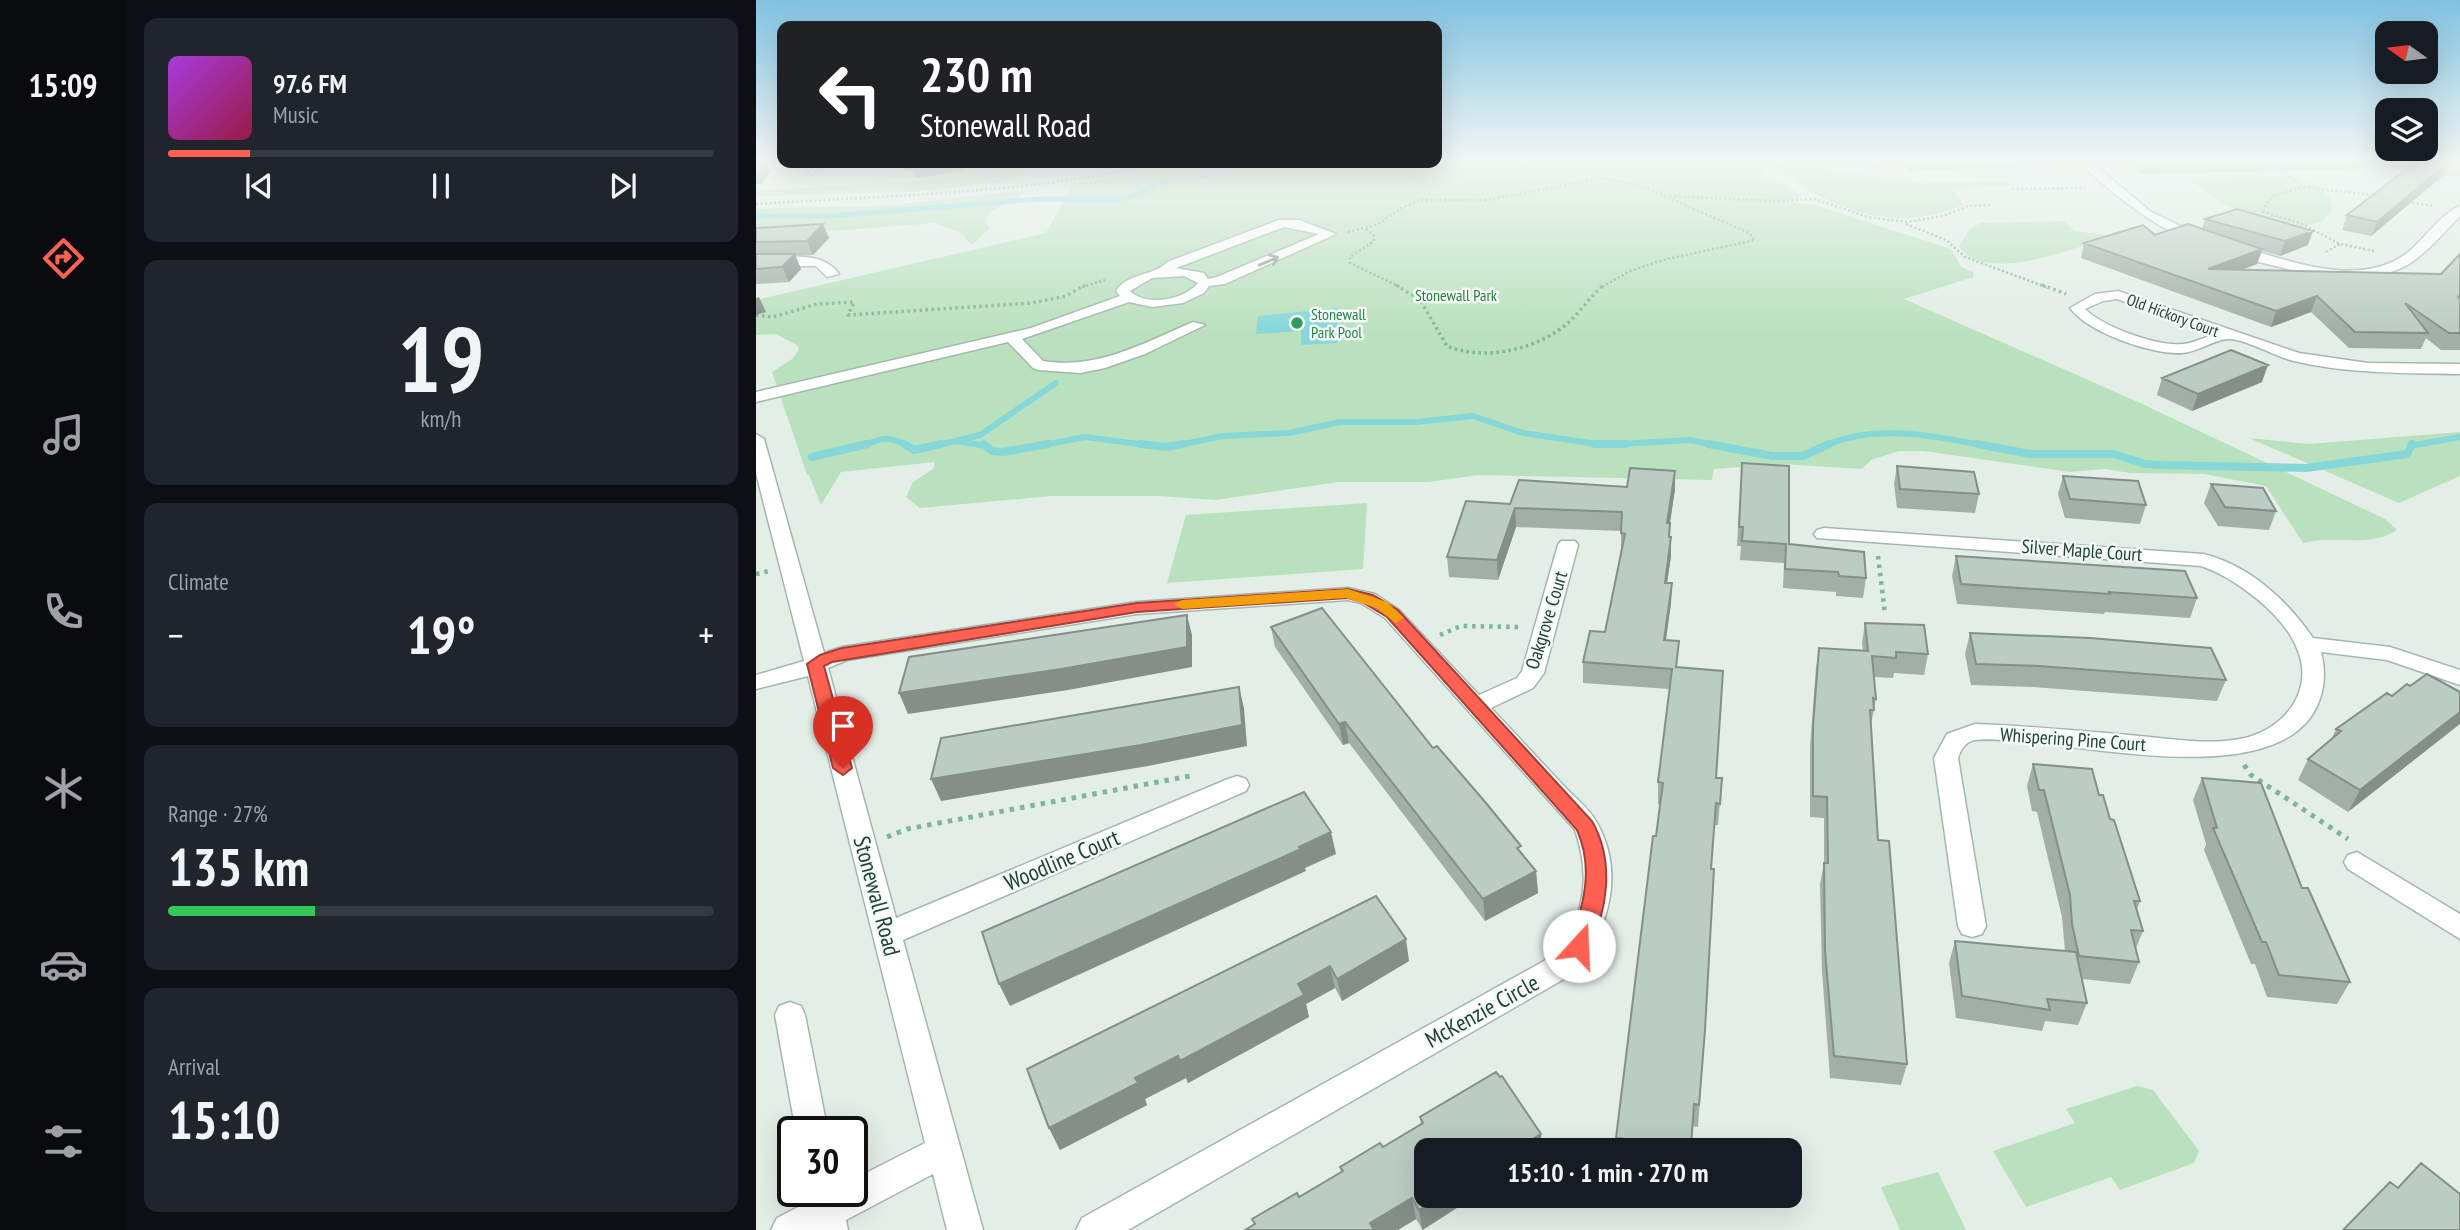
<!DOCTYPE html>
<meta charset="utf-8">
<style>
body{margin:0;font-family:"PT Sans Narrow",sans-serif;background:#20242c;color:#f1f3f6;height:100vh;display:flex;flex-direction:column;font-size:26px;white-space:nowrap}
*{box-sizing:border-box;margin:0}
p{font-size:23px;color:#9ea1a6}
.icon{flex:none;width:38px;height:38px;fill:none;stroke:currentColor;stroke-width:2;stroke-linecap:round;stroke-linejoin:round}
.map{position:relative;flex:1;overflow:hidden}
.details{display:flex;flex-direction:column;gap:18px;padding:18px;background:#0d0f14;width:630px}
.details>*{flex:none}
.top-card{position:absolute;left:21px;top:21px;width:665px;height:147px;border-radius:14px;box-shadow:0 7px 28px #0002;background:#202124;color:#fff;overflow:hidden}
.needle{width:46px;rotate:284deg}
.buttons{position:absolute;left:1619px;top:21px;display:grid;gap:14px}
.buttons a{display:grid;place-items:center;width:63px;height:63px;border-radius:14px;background:#171b24;box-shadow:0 7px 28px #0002;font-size:35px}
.speed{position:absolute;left:21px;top:1116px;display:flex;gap:14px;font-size:35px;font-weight:700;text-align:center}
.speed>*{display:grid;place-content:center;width:91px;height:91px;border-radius:50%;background:#171b24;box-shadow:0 7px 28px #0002;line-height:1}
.speed .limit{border:4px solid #111;border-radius:10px;background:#fff;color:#111}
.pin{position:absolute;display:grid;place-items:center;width:60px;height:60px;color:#fff;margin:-72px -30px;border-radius:50% 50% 50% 0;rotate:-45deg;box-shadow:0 0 7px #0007}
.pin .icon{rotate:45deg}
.me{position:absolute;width:77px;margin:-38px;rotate:20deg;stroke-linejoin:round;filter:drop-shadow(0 0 5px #0008)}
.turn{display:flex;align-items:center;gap:24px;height:147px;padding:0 28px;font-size:32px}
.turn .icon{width:91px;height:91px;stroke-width:2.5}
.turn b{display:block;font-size:49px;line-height:60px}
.big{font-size:52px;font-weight:800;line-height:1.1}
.details .tile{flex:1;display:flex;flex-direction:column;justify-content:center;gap:10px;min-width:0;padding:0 24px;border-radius:14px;background:#20242c}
.details .dial{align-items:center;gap:0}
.dial b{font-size:91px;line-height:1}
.song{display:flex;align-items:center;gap:21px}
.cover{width:84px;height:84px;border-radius:10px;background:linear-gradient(135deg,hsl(280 70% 55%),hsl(340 70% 35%))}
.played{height:7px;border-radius:4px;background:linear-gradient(90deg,#fe6051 15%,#363941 15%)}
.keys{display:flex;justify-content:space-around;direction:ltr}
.heat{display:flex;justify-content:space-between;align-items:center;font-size:38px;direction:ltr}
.charge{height:10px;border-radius:5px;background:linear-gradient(90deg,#34c759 27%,#363941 0)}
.trip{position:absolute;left:658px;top:1138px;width:388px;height:70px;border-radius:14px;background:#171b24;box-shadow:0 7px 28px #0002;font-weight:800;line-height:70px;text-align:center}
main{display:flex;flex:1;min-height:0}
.menu{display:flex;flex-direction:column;width:126px;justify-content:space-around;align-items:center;background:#090b0e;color:#9ea1a6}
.menu .icon{width:49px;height:49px}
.menu .on{color:#fe6051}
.menu b{font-size:32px;color:#f1f3f6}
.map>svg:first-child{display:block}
.green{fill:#bae1be}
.water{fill:#86d7d7}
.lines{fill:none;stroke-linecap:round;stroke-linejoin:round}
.stream-far2{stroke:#86d7d7;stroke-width:5}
.stream-far1{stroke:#86d7d7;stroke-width:6}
.stream{stroke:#86d7d7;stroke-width:8}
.minor-casing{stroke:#a5b7ad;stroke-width:3}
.path-far3{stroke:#80b49c;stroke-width:2.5;stroke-dasharray:2 2.5;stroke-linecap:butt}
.path-far2{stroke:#80b49c;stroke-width:3.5;stroke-dasharray:2.5 3.5;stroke-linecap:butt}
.path-far1{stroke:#80b49c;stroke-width:4.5;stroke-dasharray:3.5 5;stroke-linecap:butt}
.path{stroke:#80b49c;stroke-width:5;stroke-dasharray:4.5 6;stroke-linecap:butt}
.minor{fill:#fff;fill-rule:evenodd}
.wall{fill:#a1afa7}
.shaded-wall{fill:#838f88}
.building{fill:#bbccc2;stroke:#838f88;stroke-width:2}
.oneway{stroke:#90a099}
.route{fill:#fe6051;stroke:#a53e35;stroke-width:2}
.slow{fill:#f59e0b}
.leisure-dot{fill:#2e9e5b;stroke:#f4faf6;stroke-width:2.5}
.labels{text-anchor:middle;stroke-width:5;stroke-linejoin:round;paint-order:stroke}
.far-park-label{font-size:16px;fill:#277c3b;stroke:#f4faf6}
.far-leisure-label{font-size:16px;fill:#27864d;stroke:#f4faf6;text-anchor:start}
.far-street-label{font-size:16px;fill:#214133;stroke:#f4faf6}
.street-label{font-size:19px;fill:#214133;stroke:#f4faf6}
.near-street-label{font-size:23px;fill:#214133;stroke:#f4faf6}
</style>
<main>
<nav class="menu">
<b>15:09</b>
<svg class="icon on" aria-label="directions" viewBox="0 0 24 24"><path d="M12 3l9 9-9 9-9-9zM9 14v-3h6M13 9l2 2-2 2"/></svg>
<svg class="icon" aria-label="music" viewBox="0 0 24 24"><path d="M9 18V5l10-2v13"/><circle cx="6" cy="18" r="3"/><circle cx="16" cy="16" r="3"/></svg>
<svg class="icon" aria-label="phone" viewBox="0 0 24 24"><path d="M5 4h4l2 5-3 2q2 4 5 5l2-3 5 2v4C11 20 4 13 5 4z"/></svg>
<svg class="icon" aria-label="climate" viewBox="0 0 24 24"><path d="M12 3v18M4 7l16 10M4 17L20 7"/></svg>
<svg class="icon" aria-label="car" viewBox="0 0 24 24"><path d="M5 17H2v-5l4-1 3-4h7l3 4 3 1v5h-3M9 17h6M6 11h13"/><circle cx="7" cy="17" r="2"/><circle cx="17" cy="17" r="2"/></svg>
<svg class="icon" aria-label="filters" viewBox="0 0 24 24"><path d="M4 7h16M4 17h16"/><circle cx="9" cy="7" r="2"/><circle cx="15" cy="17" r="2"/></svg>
</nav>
<section class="details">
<div class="tile">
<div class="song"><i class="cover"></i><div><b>97.6 FM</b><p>Music</p></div></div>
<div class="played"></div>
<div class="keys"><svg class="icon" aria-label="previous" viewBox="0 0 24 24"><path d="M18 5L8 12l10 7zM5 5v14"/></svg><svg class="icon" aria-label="pause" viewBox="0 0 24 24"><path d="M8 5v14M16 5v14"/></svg><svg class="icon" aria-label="next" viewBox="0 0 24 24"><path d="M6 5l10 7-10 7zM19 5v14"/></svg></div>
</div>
<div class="tile dial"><b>19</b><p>km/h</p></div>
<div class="tile"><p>Climate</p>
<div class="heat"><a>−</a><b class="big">19°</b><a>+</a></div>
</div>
<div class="tile"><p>Range · 27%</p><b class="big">135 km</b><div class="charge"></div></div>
<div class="tile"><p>Arrival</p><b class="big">15:10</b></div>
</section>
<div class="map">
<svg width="1704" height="1230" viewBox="0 0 1704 1230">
<rect width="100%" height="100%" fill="#e3eee7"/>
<!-- green -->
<path class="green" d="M1007 161 1005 177 1030 185 1046 196 1028 202 1056 204 1195 249 1205 267 1217 272V277L1148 299 1382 402 1629 519 1641 530C1615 548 1579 535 1547 543L1510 486 1448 474 1374 473 1349 469 1314 472 1168 451H1143L1115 460 1106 469 1027 464 958 469 956 480 723 475 672 482H582L460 500 402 496H296L164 508 150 497 157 482 177 469 179 462 85 472 65 505 53 475H51L16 372 36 359 43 350 41 345 20 334 0 335V300L290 233 317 184 364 177 417 163Z
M1019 161H1081L1072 170 1168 183 1254 181V185L1196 189 1208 205C1139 234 1075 211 1018 166Z
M249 170 263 171 271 175 258 180 168 191 0 196V191L165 181Z
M1432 179C1465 179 1514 172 1545 180 1594 194 1579 229 1539 226 1494 222 1467 204 1432 179Z
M259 191 270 193 236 211 230 219 233 229 217 244 212 242 207 234 179 223 0 237V209L140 205Z
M1308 221 1319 231 1355 236C1322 247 1227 286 1203 246L1214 229 1225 223Z
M1704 432V476L1643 503 1493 438 1553 444Z
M611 503 607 569 411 583 430 515Z
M1381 1086 1397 1090 1443 1151 1438 1163 1364 1190 1355 1177 1270 1207 1237 1151 1319 1123 1310 1109Z
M1182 1172 1210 1230H1144L1125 1187Z"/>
<!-- water -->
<path class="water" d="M581 308V343L545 345V331L500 334 502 316Z"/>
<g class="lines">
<!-- stream-far2 -->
<path class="stream-far2" d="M0 216H74L282 199H364L384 194 403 183 446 177 481 163"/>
<!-- stream-far1 -->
<path class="stream-far1" d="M200 441 231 446
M106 446C125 438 133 435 151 446
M178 446 224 435 300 383
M282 446 329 437 398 446
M418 446 467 436 533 433 584 422H660L717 416 767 433 847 445 934 440 962 446
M1069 446C1117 423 1180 436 1230 446
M1654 446 1704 437"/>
<!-- stream -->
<path class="stream" d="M148 444 158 450 185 444
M228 444 236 451 247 452 292 444
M384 444 410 447 427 444
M839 444H869
M953 444 1016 456H1047L1073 444
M1221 444 1274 454H1358L1389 464 1406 465 1550 468 1651 454 1656 444
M56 457 111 444"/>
<defs>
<path id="minor" d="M26 161 49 163 44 166 0 169V163Z
M1322 161H1334L1395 212 1450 238C1429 255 1338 179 1322 161Z
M57 163H67L56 175 51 172Z
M1704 206V216C1688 232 1672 252 1653 264 1615 286 1567 278 1527 268 1510 263 1484 260 1472 249L1478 245C1530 259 1602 290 1651 253 1668 240 1684 214 1704 206Z
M523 220H543L580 234 469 284 453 286 448 293 427 303 396 307 373 302 266 339 287 361C341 370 388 343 437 322L449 325 389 354 349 368 324 373 282 370 277 368 252 342 0 402V392L275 328 364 296 360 291 362 288C376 272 398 276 411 262ZM528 227 563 234 461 277 452 279 448 273 420 268ZM428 276 442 283C428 300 391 307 374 291L396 278Z
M0 258C27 258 66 249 83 274L71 277 60 266H0Z
M1362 291 1543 353 1612 363 1704 364V374C1648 373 1593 374 1538 361 1520 357 1488 338 1472 339 1457 340 1442 352 1426 353 1396 355 1331 332 1314 308L1339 294ZM1361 299 1459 334C1449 337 1438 343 1427 344 1402 347 1347 327 1329 309L1347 301Z
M0 434 8 439 68 653 86 647 381 602 592 588 619 594 643 610 723 695 761 678 766 671 802 545 805 541H819L822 545 788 673 777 688 735 708C760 734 784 761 809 787 819 798 834 809 841 823 871 876 851 941 808 979L372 1230H320L326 1218 788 961C829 926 836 881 819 830L629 618 605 603 592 600 381 614 91 660 72 668 140 918 472 779 481 776 490 779 493 785 490 791 147 940 227 1230H191L177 1174 90 1220 92 1230H15L21 1218 52 1202 50 1192H96V1180L169 1143 52 676 0 689V675L48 661 0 473Z
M1068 528 1447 554C1493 565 1531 600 1557 638L1634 647 1704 670V685L1631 660 1565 652C1571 675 1568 699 1554 718 1504 784 1342 747 1267 742 1252 741 1234 738 1219 740 1209 742 1205 749 1202 758L1230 926 1226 934 1216 937 1206 934 1202 926 1178 758 1191 734 1219 724C1274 726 1328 731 1383 736 1416 739 1451 745 1484 739 1527 731 1561 691 1540 646 1526 613 1478 577 1445 566L1061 538 1058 534 1061 530Z
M1601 852 1704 914V939L1592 869 1588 862 1592 855Z
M34 1002 45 1006 49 1015 72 1132H40L19 1015 23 1006Z"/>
</defs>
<!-- minor casing -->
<use href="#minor" class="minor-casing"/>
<!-- path-far3 -->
<path class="path-far3" d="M1605 161 1656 170
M1522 168 1548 187 1518 195 1505 211 1544 223 1584 244 1618 251
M1686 173 1704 175
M1548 187 1623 196
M1256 189 1329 188
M914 196 1021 201 1059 199 1112 217 1150 222 1187 216 1212 206 1237 205
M1652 202 1678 206
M0 204C136 195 272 194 406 163
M1150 224 1190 240 1209 257 1290 287
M610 229 618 236V241L594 257V263L644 287
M592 232 620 225 647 207 665 200H732L847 178 888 187 993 233 999 240 907 260 874 271 846 287
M1570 252 1584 244
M326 287 349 280"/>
<!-- path-far2 -->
<path class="path-far2" d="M640 285 664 300 691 346C729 362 784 349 814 321 826 310 835 295 848 285
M1286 285 1310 294
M0 315 17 317 61 304 98 302 92 315 276 303 310 296 329 285"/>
<!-- path-far1 -->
<path class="path-far1" d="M1122 556 1129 614
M0 574 13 571
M684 635 705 626 764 627"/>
<!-- path -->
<path class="path" d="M1488 765 1495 775 1592 839
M131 837 151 829 434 776"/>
<!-- minor -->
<use href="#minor" class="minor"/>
</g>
<!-- wall -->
<path class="wall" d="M1069 161H1129L1121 168Z
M1143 161H1290L1289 166 1153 171Z
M1368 161H1605L1603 169 1385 174Z
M1694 161 1689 174 1615 236 1586 230 1591 215Z
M145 163H226L206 167 208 171 160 178 155 170 148 171Z
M1449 219 1552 245 1524 256 1506 251 1501 264 1486 270 1685 274 1704 254V350H1685L1670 338 1665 349 1593 348 1555 312 1515 327 1325 258 1328 243 1446 229Z
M67 224 73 238 57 255 39 256 45 269 33 282 0 284V228Z
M1406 378 1506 382 1436 411 1401 395Z
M986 463 1033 544 1110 578 1107 598 1080 596V592L1027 588 1028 563 984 560 985 546H981Z
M1141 466 1223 494 1219 513 1141 508 1138 484Z
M919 471V489L914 523V537H915V556L911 583H916L915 603 910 640 960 778H966L962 825H958L955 869 949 1030 942 1127 936 1126 935 1150H860V1138L904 804H902V782L914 689 827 683V662L849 632 865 553V531L760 527 742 580 693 577 691 557 754 504 871 487Z
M1307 476 1390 505 1384 524 1309 518 1302 494Z
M1455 484 1520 511 1513 530 1462 526 1448 503Z
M1200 556 1441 598 1434 618 1349 612 1348 614 1201 604 1196 576Z
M1109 623 1172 654 1168 675 1138 673 1137 678 1118 677 1120 699 1115 724 1122 840 1151 1064 1145 1085 1074 1078 1066 971 1064 884 1068 863V818L1054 817V747L1060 668 1063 648 1107 651 1106 643Z
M515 627 677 748 780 871 782 893 729 921 593 743 587 745 519 647Z
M1214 633 1470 680 1461 701 1277 687 1215 685 1209 654Z
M1671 674 1592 812 1542 780 1552 759 1575 740 1580 729 1636 696 1654 686Z
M1277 764 1343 795 1354 819 1384 901 1381 909 1387 931 1380 948 1383 962 1374 984 1326 979 1331 1003 1322 1025 1289 1021 1286 1031 1200 1018 1193 963 1199 941 1309 951 1306 917 1281 812 1276 811 1271 786Z
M1446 778 1546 888 1594 982 1581 1004 1511 997 1499 964H1495L1448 850 1450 844 1437 800Z
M620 896 653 961 586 1001 579 988 550 1004 553 1017 432 1083 430 1078 389 1099 391 1105 304 1150 293 1128Z
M664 1117 786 1150H670V1195H705L707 1204 667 1230 660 1219 642 1230H489L498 1225 496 1219 543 1197 585 1172 584 1167 627 1147 665 1124Z"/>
<!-- shaded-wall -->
<path class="shaded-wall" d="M8 161H10L14 171 6 184H0V171Z
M1122 161H1129L1121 168Z
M1694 161 1689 174 1615 236 1621 222Z
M145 163H152L155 170 148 171Z
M177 163H226L206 167 208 171 160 178 156 166Z
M67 224 73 238 57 255 51 241Z
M1557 231 1552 245 1524 256 1529 241Z
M1506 249 1501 264 1447 284 1452 269Z
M39 254 45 269 33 282 26 267Z
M1561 296 1555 312 1515 327 1520 311Z
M3 297 10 312 0 315V298Z
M1512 365 1506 382 1436 411 1442 394Z
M919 471V489L911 542V523Z
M759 508 760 527 742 580 741 560Z
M915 537V556L908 603 909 583Z
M916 583 915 603 907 660 908 640Z
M431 615 436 635V667L312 690 152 714 143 693Z
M483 687 488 708 491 746 392 766 185 801 175 779Z
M1704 712V724L1592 812 1604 790Z
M589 722 593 743 587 745 583 724Z
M575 832 580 854 549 868 550 871 254 1006 243 984Z
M780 871 782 893 729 921 727 899Z
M650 939 653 961 586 1001 581 979Z
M574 966 579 988 550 1004 553 1017 432 1083 424 1061 542 984Z
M422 1056 430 1078 389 1099 391 1105 304 1150 293 1128 379 1078Z
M785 1134 786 1150H759Z
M685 1195H705L707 1204 666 1230 663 1210Z
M656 1198 660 1219 642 1230H616L614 1223Z"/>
<!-- building -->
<path class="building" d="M0 161H8L1 171H0Z
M1661 161H1694L1621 222 1591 215Z
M154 163H177L156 166Z
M1481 209 1557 231 1529 241 1449 219Z
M67 224 51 241 0 242V228Z
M1432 224 1506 249 1452 269 1685 274 1704 254V295L1702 297 1704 299V333H1693L1649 303 1672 333 1599 332 1561 296 1520 311 1328 243 1387 225 1399 235Z
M0 254H39L26 267 0 269Z
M1475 350 1512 365 1442 394 1406 378Z
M986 463 1033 466V544L1108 552 1110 578 1083 576 1082 572 1029 569 1030 544 986 541 987 527H983Z
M1141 466 1218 472 1223 494 1144 489Z
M874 468 919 471 911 523H914L913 537H915L909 583H916L908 640 923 641 920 667 967 671 960 778H966L964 804 960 803 955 869H958L949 1030 943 1105 938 1104 935 1146 860 1138 897 836H900L907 783 902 782 916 669 827 662 834 631 849 632 869 534 865 533 866 512 759 508 741 560 691 557 710 501 754 504 763 480 871 487Z
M1307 476 1382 481 1390 505 1314 499Z
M1455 484 1507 488 1520 511 1469 507Z
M1200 556 1429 571 1441 598 1353 592 1354 594 1205 584Z
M566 608 677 748 681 746 730 803 765 846 761 848 780 871 727 899 589 722 583 724 515 627Z
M431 615V647L305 669 143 693 153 657Z
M1109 623 1168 625 1172 654 1140 652V658L1116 656 1120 699 1117 698 1118 710H1114L1122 840 1133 841 1151 1064 1078 1056 1069 950 1068 863H1072L1071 797 1057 796V726L1063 648 1112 651Z
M1214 633 1334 638 1455 648 1470 680 1283 666 1220 664Z
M1671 674 1704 692V712L1604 790 1552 759 1585 731 1580 729 1631 693 1636 696 1651 684 1654 686Z
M483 687 486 725 385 745 175 779 185 738Z
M1277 764 1336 769 1343 795H1347L1354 819 1358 820 1384 901H1378L1387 931 1375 930 1383 962 1323 956 1316 924 1314 895 1288 790H1283Z
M1446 778 1505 783 1546 888H1552L1594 982 1523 975 1510 942H1506L1457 828H1461Z
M548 792 575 832 543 847 545 849 243 984 226 932Z
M620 896 650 939 581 979 574 966 542 984 548 995 424 1061 422 1056 379 1078 382 1083 293 1128 271 1069Z
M1199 941 1320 952 1331 1003 1291 999 1294 1010 1206 996Z
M740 1072 744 1077 746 1076 785 1134 759 1150H738L737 1147 732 1150H670V1195H685L663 1210 656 1198 614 1223 618 1230H489L499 1224 496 1219 541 1193 543 1197 587 1171 584 1167 624 1143 627 1147 667 1123 664 1117Z
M1665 1163 1704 1194V1230H1587L1634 1182 1642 1188Z"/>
<!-- one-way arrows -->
<defs><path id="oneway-shaft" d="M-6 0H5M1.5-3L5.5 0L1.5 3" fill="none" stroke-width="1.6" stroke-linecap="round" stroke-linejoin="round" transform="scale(1.75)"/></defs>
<use class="oneway" href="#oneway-shaft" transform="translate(513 261) rotate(-23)"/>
<!-- sky -->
<linearGradient id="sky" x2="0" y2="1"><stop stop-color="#81c2e1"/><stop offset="0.48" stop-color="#f2f7f4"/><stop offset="1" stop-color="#f2f7f4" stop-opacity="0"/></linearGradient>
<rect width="1704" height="333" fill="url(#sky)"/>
<!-- route -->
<path class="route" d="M592 589 617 595 642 610 836 821C859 862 852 911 831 952L823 955 816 952 812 946C828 908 838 868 821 830L631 617 606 602 592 598 381 612 76 662 68 666 96 768 87 775 77 768 51 664 64 655 86 648 381 603Z"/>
<!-- slow -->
<path class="slow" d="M592 589 631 602 648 618 640 623 620 608 590 598 426 609 418 604 426 600Z"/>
<!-- markers -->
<circle class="leisure-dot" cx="541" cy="323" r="7"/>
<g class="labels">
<!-- far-park labels -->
<g class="far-park-label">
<text x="700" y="301">Stonewall Park</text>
</g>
<!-- far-leisure labels -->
<g class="far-leisure-label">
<text x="555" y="320">Stonewall<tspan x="555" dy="18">Park Pool</tspan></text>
</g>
<!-- far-street labels -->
<g class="far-street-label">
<text transform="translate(1417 315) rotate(20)" y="6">Old Hickory Court</text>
</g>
<!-- street labels -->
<g class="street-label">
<text transform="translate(1326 550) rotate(4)" y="7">Silver Maple Court</text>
<text transform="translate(790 620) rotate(-73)" y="7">Oakgrove Court</text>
<text transform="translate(1317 739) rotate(4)" y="7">Whispering Pine Court</text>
</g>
<!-- near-street labels -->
<g class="near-street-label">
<text transform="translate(306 860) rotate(-23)" y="8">Woodline Court</text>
<text transform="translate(121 896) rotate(75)" y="8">Stonewall Road</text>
<text transform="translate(726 1011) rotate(-29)" y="8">McKenzie Circle</text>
</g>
</g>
</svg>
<div class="buttons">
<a><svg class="needle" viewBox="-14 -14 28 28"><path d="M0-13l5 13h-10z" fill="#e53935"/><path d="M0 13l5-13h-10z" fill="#9ea1a6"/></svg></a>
<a><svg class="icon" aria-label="layers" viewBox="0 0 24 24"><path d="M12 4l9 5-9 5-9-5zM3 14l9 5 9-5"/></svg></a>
</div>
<div class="speed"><div class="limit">30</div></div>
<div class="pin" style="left:87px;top:768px;background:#d93025"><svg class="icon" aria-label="arrive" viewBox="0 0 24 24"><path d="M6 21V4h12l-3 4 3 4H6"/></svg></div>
<svg class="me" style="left:823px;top:946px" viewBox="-20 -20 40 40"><circle r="19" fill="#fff"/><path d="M0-13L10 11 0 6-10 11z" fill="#fe6051"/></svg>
<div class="trip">15:10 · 1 min · 270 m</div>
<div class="top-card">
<div class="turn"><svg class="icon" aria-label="left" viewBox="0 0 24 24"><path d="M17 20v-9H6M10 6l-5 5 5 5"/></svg><div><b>230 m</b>Stonewall Road</div></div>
</div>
</div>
</main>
